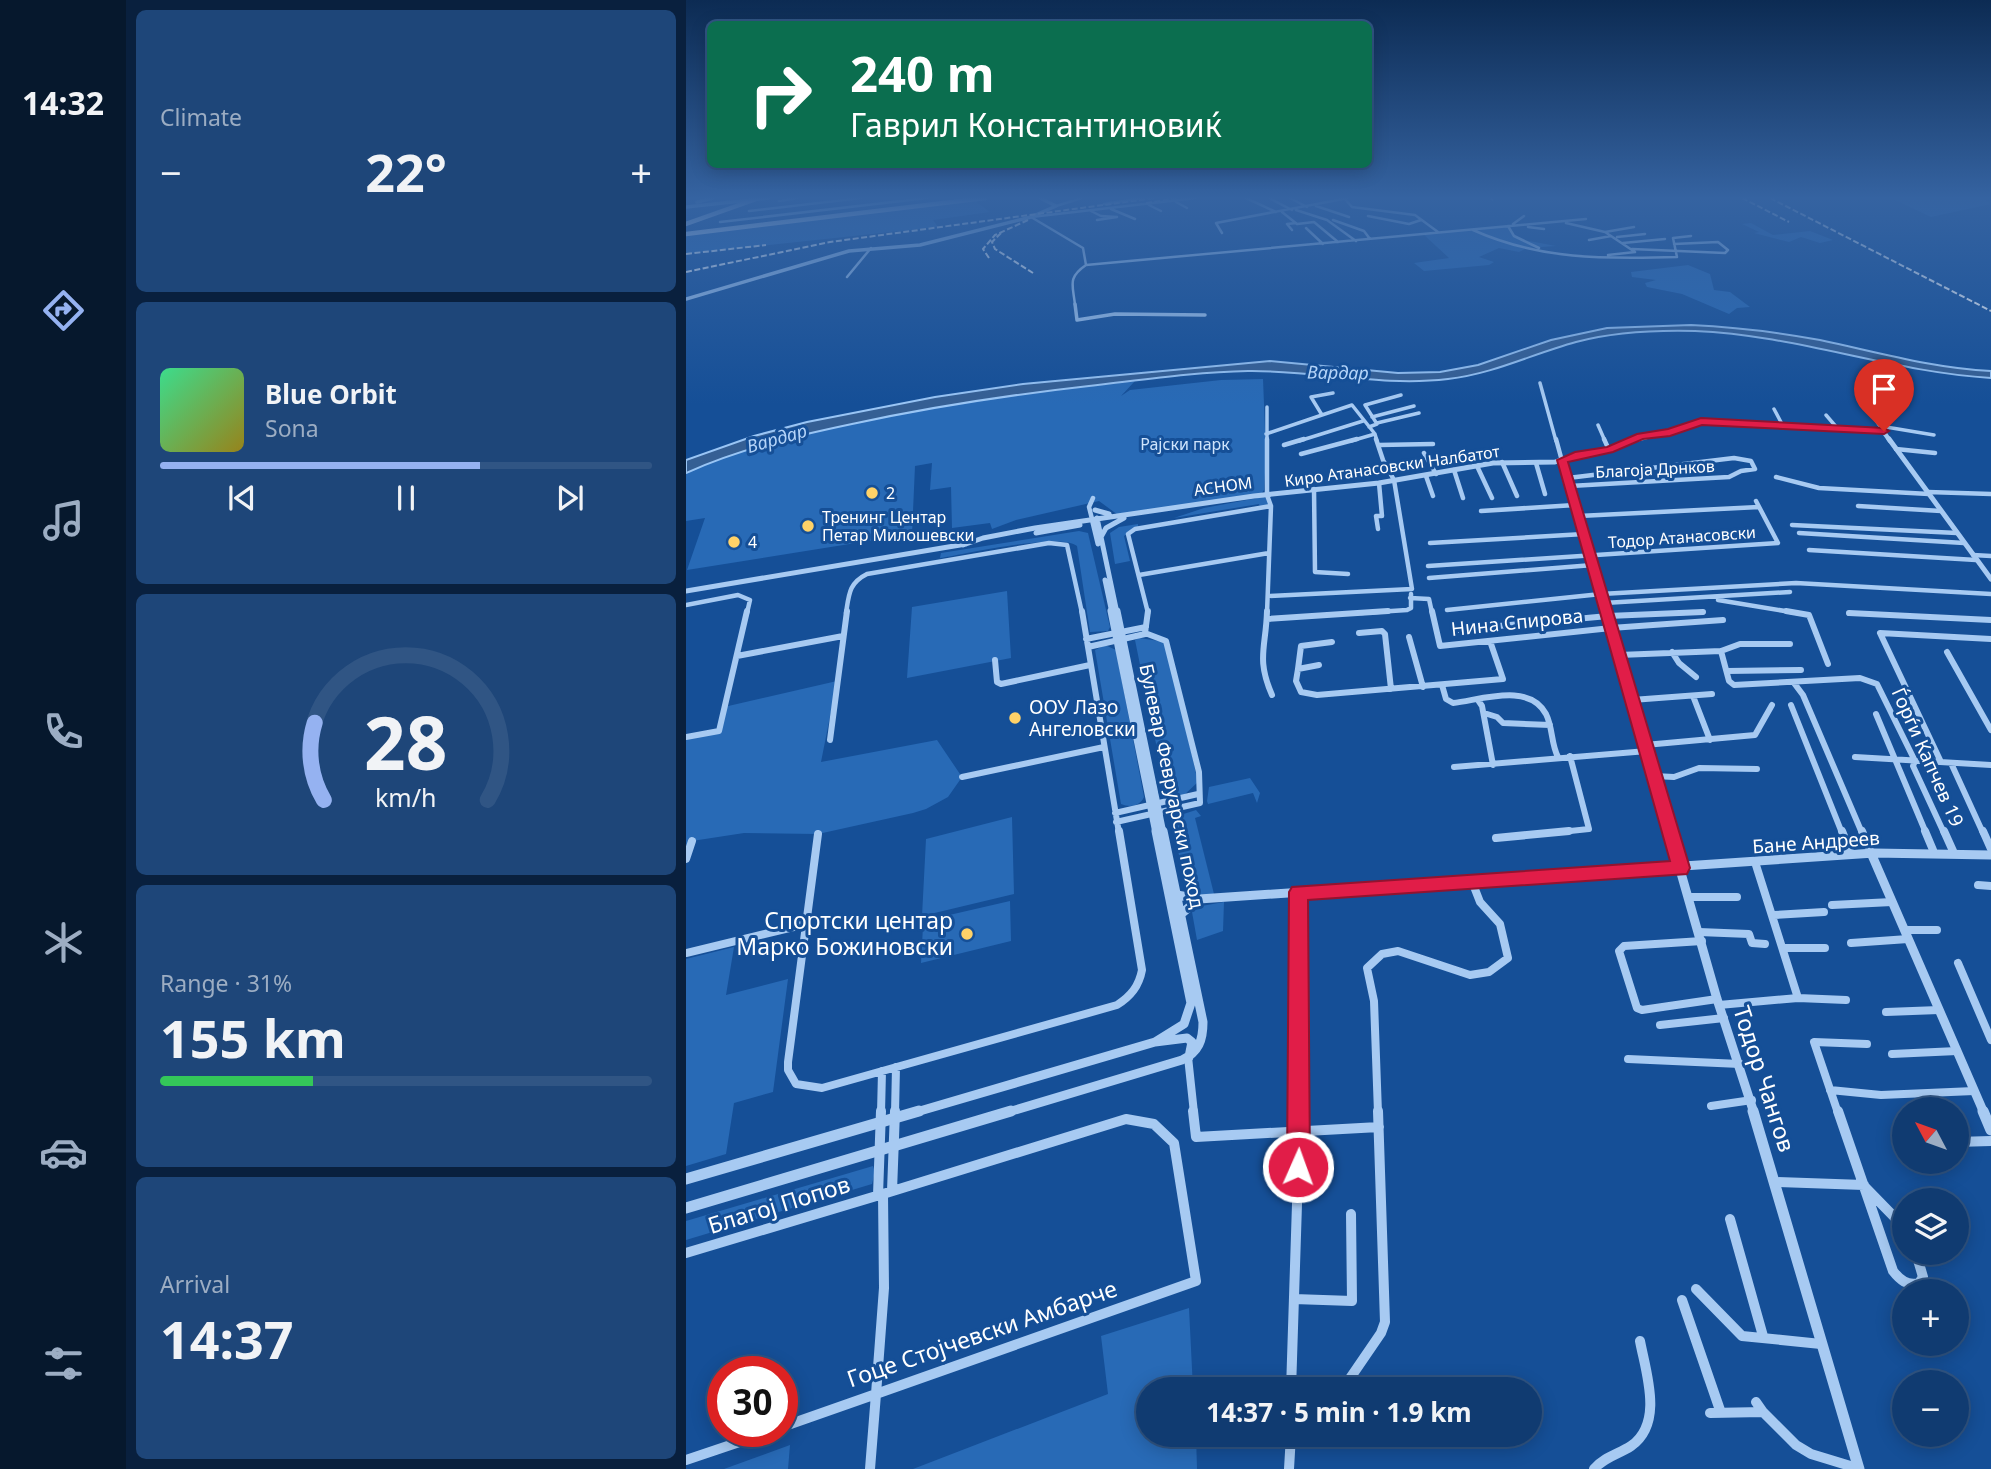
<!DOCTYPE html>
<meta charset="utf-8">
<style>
body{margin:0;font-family:"Noto Sans",sans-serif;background:#1e4679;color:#f1f3f6;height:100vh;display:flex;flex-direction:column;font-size:26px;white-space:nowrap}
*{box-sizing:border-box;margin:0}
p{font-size:23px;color:#9cadc3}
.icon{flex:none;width:38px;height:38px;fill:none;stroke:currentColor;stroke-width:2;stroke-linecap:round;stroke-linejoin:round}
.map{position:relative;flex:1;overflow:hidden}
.sheet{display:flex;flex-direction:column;gap:10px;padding:10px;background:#09203e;width:560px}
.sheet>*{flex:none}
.top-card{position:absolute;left:21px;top:21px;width:665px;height:147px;border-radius:10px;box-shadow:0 4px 18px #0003,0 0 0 2px #305584;background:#0b6e4f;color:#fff;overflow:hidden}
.needle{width:46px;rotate:311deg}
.controls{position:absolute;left:1206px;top:1097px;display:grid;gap:14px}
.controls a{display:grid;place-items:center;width:77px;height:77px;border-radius:50%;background:#103b71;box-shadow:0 4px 18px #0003,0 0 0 2px #305584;font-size:35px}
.speed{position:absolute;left:21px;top:1356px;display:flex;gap:14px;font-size:35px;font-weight:700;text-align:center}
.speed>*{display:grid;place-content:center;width:91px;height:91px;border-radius:50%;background:#103b71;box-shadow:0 4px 18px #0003,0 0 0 2px #305584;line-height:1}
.speed .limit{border:10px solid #d22;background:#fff;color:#111}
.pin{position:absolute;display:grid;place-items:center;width:60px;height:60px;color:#fff;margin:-72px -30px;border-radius:50% 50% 50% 0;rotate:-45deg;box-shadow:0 0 7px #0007}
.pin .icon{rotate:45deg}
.me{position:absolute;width:77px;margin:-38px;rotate:2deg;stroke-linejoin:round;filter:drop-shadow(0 0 5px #0008)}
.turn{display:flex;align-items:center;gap:24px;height:147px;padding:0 28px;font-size:32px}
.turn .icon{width:91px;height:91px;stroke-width:2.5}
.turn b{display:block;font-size:49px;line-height:60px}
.big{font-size:52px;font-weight:700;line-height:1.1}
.sheet .widget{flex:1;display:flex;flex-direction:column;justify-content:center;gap:10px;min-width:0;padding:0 24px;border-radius:10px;background:#1e4679}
.sheet .dial{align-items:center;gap:0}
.dial svg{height:182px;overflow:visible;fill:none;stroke:#305584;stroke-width:7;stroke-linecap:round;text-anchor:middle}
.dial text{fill:#f1f3f6;stroke:none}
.song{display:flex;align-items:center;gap:21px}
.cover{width:84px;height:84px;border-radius:10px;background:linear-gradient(135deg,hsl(150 70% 55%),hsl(50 70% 35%))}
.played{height:7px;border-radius:4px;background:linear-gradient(90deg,#95b2f1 65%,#305584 65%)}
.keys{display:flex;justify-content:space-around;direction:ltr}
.heat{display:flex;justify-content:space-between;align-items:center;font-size:38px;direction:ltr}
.charge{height:10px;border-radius:5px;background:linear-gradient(90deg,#34c759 31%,#305584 0)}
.trip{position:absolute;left:450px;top:1377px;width:406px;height:70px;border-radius:35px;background:#103b71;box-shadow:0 4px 18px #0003,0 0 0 2px #305584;font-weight:700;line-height:70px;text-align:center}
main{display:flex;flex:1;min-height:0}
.menu{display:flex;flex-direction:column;width:126px;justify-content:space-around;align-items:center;background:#06182d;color:#9cadc3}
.menu .icon{width:49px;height:49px}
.menu .current{color:#95b2f1}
.menu b{font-size:32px;color:#f1f3f6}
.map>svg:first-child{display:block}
.green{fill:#286ab6}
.water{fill:#355f94;stroke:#99c5f5;stroke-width:2}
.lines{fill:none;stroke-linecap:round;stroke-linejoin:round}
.minor-far5{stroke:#a7caf2;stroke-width:2.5}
.minor-far4{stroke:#a7caf2;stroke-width:3.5}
.minor-far3{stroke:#a7caf2;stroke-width:4.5}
.minor-far2{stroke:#a7caf2;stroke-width:6}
.minor-far1{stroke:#a7caf2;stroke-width:8}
.minor{stroke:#a7caf2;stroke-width:10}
.tertiary-far5{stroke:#a7caf2;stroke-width:3.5}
.tertiary-far4{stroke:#a7caf2;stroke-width:4.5}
.tertiary-far3{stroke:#a7caf2;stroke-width:5}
.tertiary-far2{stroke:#a7caf2;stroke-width:7}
.tertiary-far1{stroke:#a7caf2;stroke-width:9}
.tertiary{stroke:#a7caf2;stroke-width:11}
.secondary{stroke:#d6e7fc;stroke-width:4.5}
.rail{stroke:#fff;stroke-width:2;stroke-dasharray:6 2.5;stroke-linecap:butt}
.route{fill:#e11d48;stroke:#92132f;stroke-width:2}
.poi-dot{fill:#ffd268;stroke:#154f97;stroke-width:2.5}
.labels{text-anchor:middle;stroke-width:6;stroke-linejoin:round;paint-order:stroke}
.far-park-label{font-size:16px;fill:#cfe4fc;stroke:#154f97}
.far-street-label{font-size:16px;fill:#fff;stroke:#154f97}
.far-poi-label{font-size:16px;fill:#fff;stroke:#154f97;text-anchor:start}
.far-water-label{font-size:18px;font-style:italic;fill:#b4d4f9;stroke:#154f97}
.street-label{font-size:19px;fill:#fff;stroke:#154f97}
.poi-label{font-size:19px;fill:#fff;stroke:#154f97;text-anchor:start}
.near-poi-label{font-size:23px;fill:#fff;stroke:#154f97;text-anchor:end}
.near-street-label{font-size:23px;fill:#fff;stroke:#154f97}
</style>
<main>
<nav class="menu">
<b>14:32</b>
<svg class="icon current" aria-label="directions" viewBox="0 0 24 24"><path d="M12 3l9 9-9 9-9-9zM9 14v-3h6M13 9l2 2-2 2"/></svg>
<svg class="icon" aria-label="music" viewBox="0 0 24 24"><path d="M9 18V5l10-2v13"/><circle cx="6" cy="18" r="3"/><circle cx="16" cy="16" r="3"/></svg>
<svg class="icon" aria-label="phone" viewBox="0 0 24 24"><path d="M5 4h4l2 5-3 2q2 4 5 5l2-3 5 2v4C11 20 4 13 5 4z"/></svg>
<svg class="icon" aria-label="climate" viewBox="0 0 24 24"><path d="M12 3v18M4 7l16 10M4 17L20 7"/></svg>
<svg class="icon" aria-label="car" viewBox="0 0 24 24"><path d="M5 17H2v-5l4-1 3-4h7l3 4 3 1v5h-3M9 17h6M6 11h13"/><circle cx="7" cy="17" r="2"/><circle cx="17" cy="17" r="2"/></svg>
<svg class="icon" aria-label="filters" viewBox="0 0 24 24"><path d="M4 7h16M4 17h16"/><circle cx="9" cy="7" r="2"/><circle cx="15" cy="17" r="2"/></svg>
</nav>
<section class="sheet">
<div class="widget"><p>Climate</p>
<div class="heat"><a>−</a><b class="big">22°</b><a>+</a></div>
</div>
<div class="widget">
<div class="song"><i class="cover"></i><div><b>Blue Orbit</b><p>Sona</p></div></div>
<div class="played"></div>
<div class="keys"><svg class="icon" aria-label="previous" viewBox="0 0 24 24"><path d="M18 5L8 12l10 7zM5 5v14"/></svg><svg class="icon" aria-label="pause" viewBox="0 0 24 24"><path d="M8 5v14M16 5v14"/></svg><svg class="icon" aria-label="next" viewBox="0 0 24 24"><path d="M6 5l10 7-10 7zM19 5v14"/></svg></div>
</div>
<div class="widget dial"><svg viewBox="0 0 100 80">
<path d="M14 69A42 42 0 1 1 86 69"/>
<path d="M14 69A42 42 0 0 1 10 35" stroke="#95b2f1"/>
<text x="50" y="56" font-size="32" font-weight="700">28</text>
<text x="50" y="72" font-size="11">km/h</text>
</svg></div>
<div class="widget"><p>Range · 31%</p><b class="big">155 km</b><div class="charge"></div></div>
<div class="widget"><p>Arrival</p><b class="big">14:37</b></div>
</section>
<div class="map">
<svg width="1305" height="1469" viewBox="0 0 1305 1469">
<rect width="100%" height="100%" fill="#154f97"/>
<!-- green -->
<path class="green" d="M1205 198H1297L1305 204 1245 217Z
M289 201 304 212 247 220 252 227 0 254V234Z
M1065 223 1087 235 1124 231 1147 240 1134 243 1115 237 1103 242 1068 233 1073 232 1056 224Z
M820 226 833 239 870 246 841 248 833 252 813 248 793 257 808 262 803 265 738 271 728 263 763 258 737 234Z
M1002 265 1024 274 1028 290 1044 292 1064 307 1051 308 1043 314 996 294 961 287 959 283 970 280 946 277 945 272Z
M577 379 580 455 578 490 575 494 432 515 413 501 330 520 306 529 304 523 266 528 265 487 244 490 246 463 229 466 226 534 1 570 19 518 0 521V473C51 450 104 437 158 425 255 404 351 392 449 381L435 396 444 390 535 380Z
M577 497 582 499 583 505 574 507 573 504 488 518 518 508Z
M452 524V527L438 536 444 561 429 564 424 533 433 527Z
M393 531 402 533 424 627 422 631 404 632 391 546C375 532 279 554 254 558L255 553Z
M321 591 325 658 221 678 226 607Z
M453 638 480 642 512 782 497 796 481 798 449 640Z
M419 645 430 650 458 797C454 806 444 808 435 804L409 650Z
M151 681 135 762 251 740 276 777 262 797 240 809 227 813 132 834 58 833 6 841 0 859V737L32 731 38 707Z
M564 778 574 793 571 803 567 793 522 804 521 801 523 787Z
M510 810 515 816 509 818 528 894 507 895 501 892 485 818Z
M326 817 328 894 236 916 240 839Z
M324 901 325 941 235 963 237 926 259 921V916Z
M538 902 537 931 511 940 506 912 510 907Z
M48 947 40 995 102 979 87 1092 48 1103 40 1154 0 1166V959Z
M187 1166 189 1172 186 1184 0 1240V1221Z
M503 1308 507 1389 462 1390V1435H510L511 1469H227L422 1394 415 1336Z
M104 1445 102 1469H38Z"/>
<!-- water -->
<path class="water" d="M1005 325C1048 327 1091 332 1134 340 1191 352 1246 368 1305 371V378C1205 372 1110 335 1009 331 970 330 928 332 890 342 846 354 807 374 762 379 695 387 629 370 562 371 509 372 456 380 403 386 323 395 244 407 166 424 109 436 53 449 0 473V460L68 436 121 422 249 397 337 384 584 361 712 373 754 372 792 365 865 340 921 328Z"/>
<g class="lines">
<!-- minor-far5 -->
<path class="minor-far5" d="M560 198 590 212
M583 198 606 210
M604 198 621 207
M659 199 666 207 729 215 752 232
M93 201 112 198
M490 202 501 208
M418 204 455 198
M463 205 475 211
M370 206 396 198
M630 206 663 217
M425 209 449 219
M610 210 641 220 670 241
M63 211 175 198
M405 211 415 216 431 217 411 220
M596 212 611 224 628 222 652 242
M682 216 723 224 735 220
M345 217 510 198
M345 217 397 248 400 265
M647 220 678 231 684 239
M34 222 241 198
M880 223 919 232 949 252 922 255
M827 224 838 216
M822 226 828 236 853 248
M842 227 858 229
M620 228 637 244
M606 230 601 224 610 223
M787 230C854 260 918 259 991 257L987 238 1005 236
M919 232 948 227
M536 233 530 223 662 198
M931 237 959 234
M903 240 925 236
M937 243 979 239
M946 249 1039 253 1042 250 1032 242 988 244
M400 265 900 219
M161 277 185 248
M389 305C387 285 381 278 400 265"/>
<!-- minor-far4 -->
<path class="minor-far4" d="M389 304 391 320 429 314 519 315
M854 383 870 441
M647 393 625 397 636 415 666 405 689 434 691 441
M1182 404V409L1196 429
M581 407V441
M1088 409 1097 426
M1140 415 1152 429
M686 417 728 406
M691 423 733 413
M912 425 919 441
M1194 426 1248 435
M683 427 691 424 679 405 715 395
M580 434 636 415
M613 441 677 421
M665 441 689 434"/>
<!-- minor-far3 -->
<path class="minor-far3" d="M870 439 876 461
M918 439 923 450
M598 445 618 439
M693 445 747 444
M1210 449 1249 453
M738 453 750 474
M615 454 671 439
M816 462 831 496
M850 463 859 494
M791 466 806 498
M768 470 777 498
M740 476 747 496
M1090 477 1133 488 1243 494
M882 478 1048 458 1065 461 1069 469 1055 471 1043 477 884 486
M628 489 629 572 662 574
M1242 492 1305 494
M1172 506 1255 511
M795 511 889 505
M893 516 1073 507
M406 519 403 507 407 498
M1106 525 1271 533
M692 529 690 516H696L693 483
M1113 533 1278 543
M744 543 898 534
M1123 550 1290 560
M1287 555 1305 556
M742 566 1092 543 1070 501
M453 575 583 553
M743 578 907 565
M582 596 726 589 708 480 697 460 690 439
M724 598 743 599 746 613
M1032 600 1111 613
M918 603 1104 592
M0 605 52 595 64 600 61 613
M761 610 915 594 1110 583 1305 594
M160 613C163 594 163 583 181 574L363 543 381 545 396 613
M462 613 442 534 449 529 585 506 581 495V439
M581 613 585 506
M675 613 721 610 725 608V594
M994 613 1017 612"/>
<!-- minor-far2 -->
<path class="minor-far2" d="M396 611 433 833
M581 611C580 648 570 658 586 695
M746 611 754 646 925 628 1037 620
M1100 611 1123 615 1142 664
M1163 613 1305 620
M581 619 702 611
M769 630 922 616 1017 612
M673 633 696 631 699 634 705 689
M723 637 737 687
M400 639 460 627
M402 647 459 634
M1035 651 1043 681 1048 685 1174 678 1191 684 1229 761 1227 766 1258 833
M986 652 993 663 1010 677
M1261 652 1305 730
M933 655 1035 651 1054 644H1104
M51 656 157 636
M309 660 311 682 315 684 404 665
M633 665 612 669 610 681 615 692 631 695 817 679 804 641
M612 669 615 646 646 642
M1041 671 1115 670
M1108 683 1117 695 1176 833
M756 685 760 699 767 703C795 700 843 682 860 714 867 728 865 744 872 757
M1007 696 1024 740
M792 700 796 706 807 765
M946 700 1026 694
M1105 705 1156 833
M798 713 811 717 817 723 864 725
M1190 714 1240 833
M0 737 33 731 61 611
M144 740 161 611
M959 745 1069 735 1086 705
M1169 757 1305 765
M1255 762 1194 633 1305 639
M1265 763 1297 833
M768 767 961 751
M968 776 988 777 1013 768 1071 769
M276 777 418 747
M429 813 512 794
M430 822 514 803 513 772 480 641 459 633 462 611
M865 833 903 829 884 756"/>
<!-- minor-far1 -->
<path class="minor-far1" d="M1156 831 1165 854
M1176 831 1185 853
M1239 831 1247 850
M1258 831 1267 851
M1297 831 1305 849
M132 834 102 1062V1070L110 1084 136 1088 431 1005C445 996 453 986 456 970L433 831
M810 838 883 831
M0 859 6 841
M1069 862 1112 998
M1292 885 1305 886
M612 892 614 1113
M1004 897H1051
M1146 905 1206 902
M1088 915 1138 912
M1219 930H1251
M1013 932 1063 934 1066 943 1079 944
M1016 941 938 946 933 951 951 1008 956 1010 1031 999
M1165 943 1222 939
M1098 948H1139
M0 953 120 924
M1272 963 1305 1040
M1033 1005 1112 998 1160 1000
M1200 1012 1253 1010
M974 1025 1038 1018
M1206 1054 1271 1051
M502 1057 508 1113
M942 1059 1054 1064
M1144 1090 1195 1095 1288 1091
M1025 1106 1066 1100
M195 1113 196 1071
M209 1113 210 1067
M692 1113 688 1001 681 968 696 954 712 951 784 975 803 972 822 958 814 924 794 902 785 879
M1152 1113 1128 1042 1181 1044"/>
<!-- minor -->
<path class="minor" d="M507 1111 510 1137 693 1127
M1152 1111 1207 1271C1214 1280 1221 1286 1233 1283L1237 1277 1230 1253
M440 1119 468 1124 488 1143 510 1281 190 1394 198 1288 197 1194Z
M1270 1142 1305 1141
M1090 1182 1178 1185
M1179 1187 1218 1227
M206 1191 209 1111
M192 1195 195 1111
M1044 1219 1077 1336
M0 1253 197 1194
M1010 1289 1056 1336 1135 1344
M608 1299 666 1301 665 1214
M996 1300 1035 1413
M605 1390 614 1111
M656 1390 695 1333 699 1322 692 1111
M1070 1402 1077 1412
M1024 1413 1077 1412 1110 1445 1125 1454 1171 1468
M96 1427 190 1394
M604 1442 613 1435
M0 1460 83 1432
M184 1469 190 1394
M603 1469 605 1435
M908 1469C918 1457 933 1454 945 1446 978 1423 960 1373 954 1341"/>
<!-- tertiary-far5 -->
<path class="tertiary-far5" d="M354 198 370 206
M11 202 27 198
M0 207 83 198
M0 299 163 251 234 245 345 217 370 206"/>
<!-- tertiary-far4 -->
<path class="tertiary-far4" d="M945 441 1021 421 1197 431 1204 441"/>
<!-- tertiary-far3 -->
<path class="tertiary-far3" d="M1203 439 1305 579
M876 461 920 613
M409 510 423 514
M411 518 431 613
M406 519 412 544
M350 533 394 525
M415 537 420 528 438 518
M277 545 297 538 349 528 568 496 693 483 807 463 869 462 893 454 923 450 949 439
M419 580 426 613
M0 591 280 544"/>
<!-- tertiary-far2 -->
<path class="tertiary-far2" d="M425 611 470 833
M431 611 477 833
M919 611 983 833"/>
<!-- tertiary-far1 -->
<path class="tertiary-far1" d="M983 831 1031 999 1068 1113
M1185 853 1298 1113
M491 895 513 899 1188 853 1305 855
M495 914 513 899
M469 1042 498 1024 505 1003 470 831
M227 1113 469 1042 501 1038 506 1042 503 1057
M319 1113 496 1060C513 1052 517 1040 517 1022L477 831"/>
<!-- tertiary -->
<path class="tertiary" d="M1067 1111 1173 1469
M1297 1111 1305 1130
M0 1179 233 1111
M0 1208 325 1111"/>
<!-- secondary -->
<path class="secondary" d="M0 224 73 198
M0 234 299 198"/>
<!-- rail -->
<path class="rail" d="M804 198 807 200
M1056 198 1103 222
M1084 198 1305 311
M460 203 491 198
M315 233 306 242 309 249 347 273
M0 254 80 245
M303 258 297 249 309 235 342 220
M0 272 144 242 469 198"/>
</g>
<!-- sky -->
<linearGradient id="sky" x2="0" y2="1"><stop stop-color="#0c2b53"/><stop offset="0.49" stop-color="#3563a1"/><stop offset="1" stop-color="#3563a1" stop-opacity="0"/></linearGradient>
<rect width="1305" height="404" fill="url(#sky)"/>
<!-- route -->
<path class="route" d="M1015 418 1198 428 1203 431 1198 434 1016 425 984 436 957 439 927 452 882 462 1004 868 1001 874 622 900 624 1167 621 1175 612 1178 604 1175 601 1167 603 892 606 887 984 861 871 460 889 452 921 447 951 434 982 429Z"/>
<!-- markers -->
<g class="poi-dot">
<circle cx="186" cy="493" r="7"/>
<circle cx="122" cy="526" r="7"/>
<circle cx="48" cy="542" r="7"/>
<circle cx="329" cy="718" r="7"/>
<circle cx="281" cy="934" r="7"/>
</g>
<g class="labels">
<!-- far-park labels -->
<g class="far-park-label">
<text x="499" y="450">Рајски парк</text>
</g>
<!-- far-street labels -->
<g class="far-street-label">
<text transform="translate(706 466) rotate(-8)" y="6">Киро Атанасовски Налбатот</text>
<text transform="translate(969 469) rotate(-3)" y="6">Благоја Дрнков</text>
<text transform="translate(537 486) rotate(-8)" y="6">АСНОМ</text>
<text transform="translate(996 537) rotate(-4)" y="6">Тодор Атанасовски</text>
</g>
<!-- far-poi labels -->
<g class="far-poi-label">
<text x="200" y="499">2</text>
<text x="136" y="523">Тренинг Центар<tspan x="136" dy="18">Петар Милошевски</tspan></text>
<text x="62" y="548">4</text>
</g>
<!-- far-water labels -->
<g class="far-water-label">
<text transform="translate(652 373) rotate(1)" y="6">Вардар</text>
<text transform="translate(91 439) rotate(-16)" y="6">Вардар</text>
</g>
<!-- street labels -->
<g class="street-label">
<text transform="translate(831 622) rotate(-6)" y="7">Нина Спирова</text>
<text transform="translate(1242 757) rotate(66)" y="7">Ѓорѓи Капчев 19</text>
<text transform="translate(486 786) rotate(78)" y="7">Булевар Февруарски поход</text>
<text transform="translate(1130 842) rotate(-4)" y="7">Бане Андреев</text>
</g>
<!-- poi labels -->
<g class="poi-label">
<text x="343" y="714">ООУ Лазо<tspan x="343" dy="22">Ангеловски</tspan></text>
</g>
<!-- near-poi labels -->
<g class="near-poi-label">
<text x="267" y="929">Спортски центар<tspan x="267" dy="26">Марко Божиновски</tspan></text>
</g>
<!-- near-street labels -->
<g class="near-street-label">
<text transform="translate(1078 1079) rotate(72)" y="8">Тодор Чангов</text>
<text transform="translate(93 1205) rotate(-17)" y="8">Благој Попов</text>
<text transform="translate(296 1334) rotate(-19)" y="8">Гоце Стојчевски Амбарче</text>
</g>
</g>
</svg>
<div class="controls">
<a><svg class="needle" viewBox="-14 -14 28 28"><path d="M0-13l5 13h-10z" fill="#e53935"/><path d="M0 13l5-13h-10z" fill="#9cadc3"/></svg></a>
<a><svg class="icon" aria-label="layers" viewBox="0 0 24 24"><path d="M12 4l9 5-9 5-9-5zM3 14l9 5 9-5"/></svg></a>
<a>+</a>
<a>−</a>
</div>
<div class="speed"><div class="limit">30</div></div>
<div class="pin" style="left:1198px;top:431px;background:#d93025"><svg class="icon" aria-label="arrive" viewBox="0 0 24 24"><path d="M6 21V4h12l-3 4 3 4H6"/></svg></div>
<svg class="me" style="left:612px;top:1167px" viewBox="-20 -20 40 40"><circle r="17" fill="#e11d48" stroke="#fff" stroke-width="3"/><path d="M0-11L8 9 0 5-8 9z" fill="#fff"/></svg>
<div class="trip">14:37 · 5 min · 1.9 km</div>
<div class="top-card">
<div class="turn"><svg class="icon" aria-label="right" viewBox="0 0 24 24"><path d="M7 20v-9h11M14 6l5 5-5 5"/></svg><div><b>240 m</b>Гаврил Константиновиќ</div></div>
</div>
</div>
</main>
